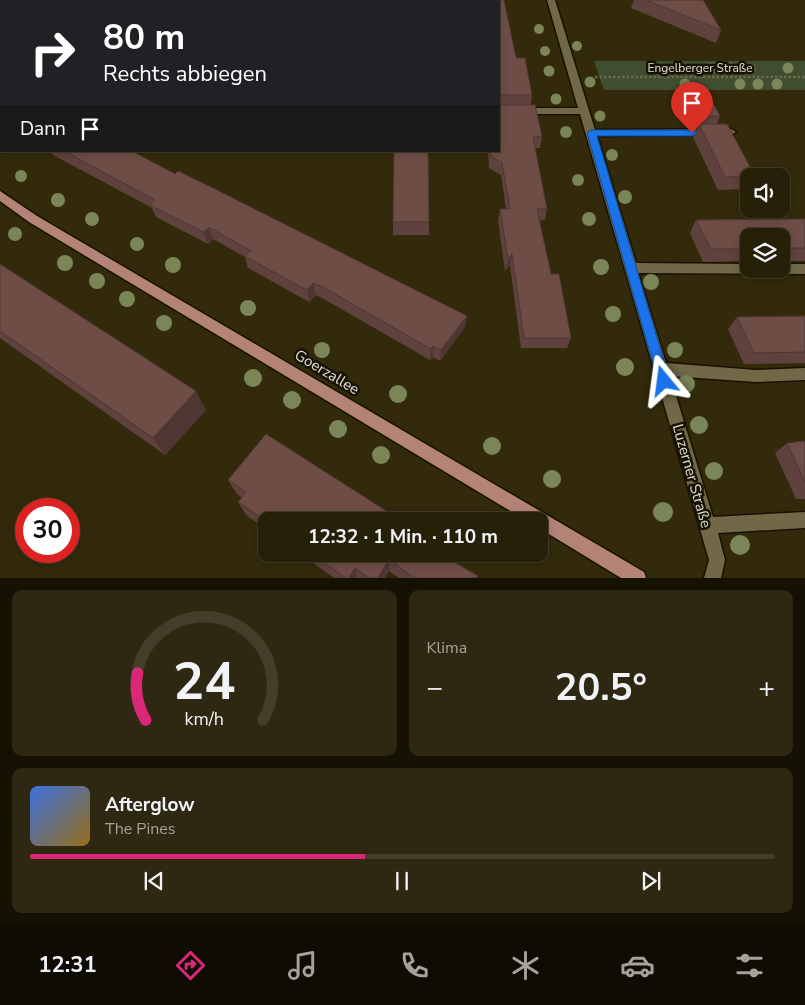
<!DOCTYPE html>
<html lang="de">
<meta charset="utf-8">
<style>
body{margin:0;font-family:"Nunito Sans",sans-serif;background:#2e2812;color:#f1f3f6;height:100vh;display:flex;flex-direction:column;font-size:19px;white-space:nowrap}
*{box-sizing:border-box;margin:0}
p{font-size:16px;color:#a4a39c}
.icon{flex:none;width:28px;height:28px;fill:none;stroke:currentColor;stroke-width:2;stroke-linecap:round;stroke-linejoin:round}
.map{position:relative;height:578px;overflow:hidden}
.drawer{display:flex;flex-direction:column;gap:12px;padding:12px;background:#151204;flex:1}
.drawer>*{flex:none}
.hud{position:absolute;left:0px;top:0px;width:500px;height:152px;box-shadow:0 2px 8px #0003,0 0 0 1px #423e29;background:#202124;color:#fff;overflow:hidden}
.fabs{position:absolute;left:740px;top:168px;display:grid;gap:10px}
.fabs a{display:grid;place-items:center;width:50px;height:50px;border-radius:10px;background:#262008;box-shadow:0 2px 8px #0003,0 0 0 1px #423e29;font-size:25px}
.speed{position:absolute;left:15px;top:498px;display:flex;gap:10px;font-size:25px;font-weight:700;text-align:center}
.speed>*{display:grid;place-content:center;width:65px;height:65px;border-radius:50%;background:#262008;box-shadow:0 2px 8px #0003,0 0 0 1px #423e29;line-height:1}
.speed .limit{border:8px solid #d22;background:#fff;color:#111}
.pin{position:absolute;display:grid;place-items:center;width:42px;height:42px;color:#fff;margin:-51px -21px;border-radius:50% 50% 50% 0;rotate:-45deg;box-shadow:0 0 5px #0007}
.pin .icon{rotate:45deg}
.me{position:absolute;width:55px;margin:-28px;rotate:344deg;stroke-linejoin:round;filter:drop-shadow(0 0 4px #0008)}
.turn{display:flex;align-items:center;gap:18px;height:105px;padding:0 20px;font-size:22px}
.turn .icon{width:65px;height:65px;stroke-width:2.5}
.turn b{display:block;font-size:35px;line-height:42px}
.then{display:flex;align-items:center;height:48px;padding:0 20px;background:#0003;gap:10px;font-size:19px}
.big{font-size:38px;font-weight:700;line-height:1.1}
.drawer .widget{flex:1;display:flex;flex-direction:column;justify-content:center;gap:8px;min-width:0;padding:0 18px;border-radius:10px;background:#2e2812}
.drawer .dial{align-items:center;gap:0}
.dial svg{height:130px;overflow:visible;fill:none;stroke:#423e29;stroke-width:7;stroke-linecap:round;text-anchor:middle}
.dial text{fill:#f1f3f6;stroke:none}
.song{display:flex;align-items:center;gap:15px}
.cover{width:60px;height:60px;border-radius:8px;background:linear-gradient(135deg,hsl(220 70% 55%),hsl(40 70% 35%))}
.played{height:5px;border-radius:2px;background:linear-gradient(90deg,#db2777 45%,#423e29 45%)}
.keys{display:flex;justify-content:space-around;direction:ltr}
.heat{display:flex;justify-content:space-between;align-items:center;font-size:28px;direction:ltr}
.drawer .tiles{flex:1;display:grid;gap:12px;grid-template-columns:1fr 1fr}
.widget:last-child{grid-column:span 2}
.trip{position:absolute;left:258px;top:512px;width:290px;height:50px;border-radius:10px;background:#262008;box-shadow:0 2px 8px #0003,0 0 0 1px #423e29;font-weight:700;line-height:50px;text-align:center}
.tab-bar{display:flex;height:80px;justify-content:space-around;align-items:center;background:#0f0d03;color:#a4a39c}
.tab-bar .icon{width:35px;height:35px}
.tab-bar .selected{color:#db2777}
.tab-bar b{font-size:22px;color:#f1f3f6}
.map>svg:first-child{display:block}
.green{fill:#404e30}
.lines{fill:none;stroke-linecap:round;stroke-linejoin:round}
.minor-casing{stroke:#181200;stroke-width:3}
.major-casing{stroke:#181200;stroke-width:3}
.path{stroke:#6e674c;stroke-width:2.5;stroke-dasharray:2.5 2;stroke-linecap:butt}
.minor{fill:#716848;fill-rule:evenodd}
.major{fill:#b48377;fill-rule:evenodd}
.tree{fill:#7a8657}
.wall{fill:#5f423d}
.shaded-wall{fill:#4e3632}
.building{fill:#6f4d47;stroke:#4e3632}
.route{fill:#1a73e8;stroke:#114b97}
.labels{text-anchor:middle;stroke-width:5;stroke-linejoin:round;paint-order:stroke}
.far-street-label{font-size:12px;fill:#e4dfce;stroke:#161306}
.street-label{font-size:15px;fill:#e4dfce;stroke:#161306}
</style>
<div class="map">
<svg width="805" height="578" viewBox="0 0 805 578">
<rect width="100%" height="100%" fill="#322a0b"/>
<!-- green -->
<path class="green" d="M594 61H805V90H604Z"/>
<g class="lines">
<defs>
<path id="minor" d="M547 0H555L595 130 731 129 736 132 731 135 597 136 636 263 749 264V269H781V264H805V274L638 273 666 363 756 370 805 368V380L756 382 670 376 713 517 805 512V528L718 533 725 560 721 578H704L709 560 580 114H499V108H578Z
M1 48V54L0 55V49Z"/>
<path id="major" d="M0 191 37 216 644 572 646 578H621L539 528V521H527L29 222 0 201Z"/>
</defs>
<!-- minor casing -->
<use href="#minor" class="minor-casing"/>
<!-- major casing -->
<use href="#major" class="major-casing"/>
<!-- path -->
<path class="path" d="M595 77H805"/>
<!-- minor -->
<use href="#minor" class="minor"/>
<!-- major -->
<use href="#major" class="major"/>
</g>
<!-- trees -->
<g class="tree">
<circle cx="539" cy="29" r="5"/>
<circle cx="577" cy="46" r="5"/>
<circle cx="545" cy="51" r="5"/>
<circle cx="712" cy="68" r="5.5"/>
<circle cx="731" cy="68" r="5.5"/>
<circle cx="788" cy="68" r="5.5"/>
<circle cx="656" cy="69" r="5.5"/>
<circle cx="694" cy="69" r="5.5"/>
<circle cx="750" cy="69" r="5.5"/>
<circle cx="549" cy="71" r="5.5"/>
<circle cx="590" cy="82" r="5.5"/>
<circle cx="685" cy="84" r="5.5"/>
<circle cx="740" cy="84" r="5.5"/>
<circle cx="758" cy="84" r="5.5"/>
<circle cx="777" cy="84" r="5.5"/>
<circle cx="556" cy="99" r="5.5"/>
<circle cx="600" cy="116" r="5.5"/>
<circle cx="566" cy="132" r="6"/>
<circle cx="612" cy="155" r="6"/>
<circle cx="21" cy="176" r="6"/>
<circle cx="578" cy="180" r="6"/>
<circle cx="625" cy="197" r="7"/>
<circle cx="58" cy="200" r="7"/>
<circle cx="92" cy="219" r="7"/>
<circle cx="589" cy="219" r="7"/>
<circle cx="15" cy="234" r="7"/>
<circle cx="137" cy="244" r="7"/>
<circle cx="65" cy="263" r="8"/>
<circle cx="173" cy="265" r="8"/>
<circle cx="601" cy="267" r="8"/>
<circle cx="97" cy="281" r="8"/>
<circle cx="651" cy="282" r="8"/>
<circle cx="127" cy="299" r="8"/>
<circle cx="248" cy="308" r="8"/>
<circle cx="613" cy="314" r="8"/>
<circle cx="164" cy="323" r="8"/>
<circle cx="322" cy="350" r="8"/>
<circle cx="675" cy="350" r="8"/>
<circle cx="625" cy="367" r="9"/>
<circle cx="253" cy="378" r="9"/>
<circle cx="686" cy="384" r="9"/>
<circle cx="398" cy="394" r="9"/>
<circle cx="292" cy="400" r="9"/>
<circle cx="699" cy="425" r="9"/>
<circle cx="338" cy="429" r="9"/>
<circle cx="492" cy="446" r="9"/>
<circle cx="381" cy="455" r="9"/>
<circle cx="714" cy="471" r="9"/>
<circle cx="552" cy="479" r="9"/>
<circle cx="663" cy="512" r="10"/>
<circle cx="740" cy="545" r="10"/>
</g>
<!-- wall -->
<path class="wall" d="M471 0H504L516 58 532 95 531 105 542 136 540 148H535L547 209 545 220H539L551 274 571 338 567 348H521L510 265 505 271 498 220 500 209H506L501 175 489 168 488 151H499V1H471Z
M634 0H703L721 30 716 43 631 8Z
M681 94 720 116 717 124 749 176V186L747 189 718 190 693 137 697 127H688L677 104Z
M50 151H132L465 327 440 361 433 357 430 360 322 298 316 295 309 302 248 268 245 257 213 239 208 244 156 217 152 208 53 155Z
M805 219V261H781V236H749V261L703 262 690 233 696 220Z
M393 222H429V235H393Z
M0 264 206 410 165 455 0 338Z
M805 316V363L744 364 728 329 737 317Z
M266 434V529L246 515 238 502 242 498 237 494 228 480Z
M805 441V499H796L775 453 787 443Z
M301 554H441L477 578H399L389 571 385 578H334Z"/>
<!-- shaded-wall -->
<path class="shaded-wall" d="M209 227 213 239 208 244 203 232Z
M512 254 510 265 505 271 508 260Z
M313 283 316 295 309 302 307 290Z
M467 316 465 327 440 361 441 350Z
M433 346V357L430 360 431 349Z
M196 391 206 410 165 455 153 438Z
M389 559V571L385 578H378Z
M355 568 357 578H349Z"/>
<!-- building -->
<path class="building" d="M0 0H61L62 1H1V3Z
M473 0H504L516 58H525L532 95H501L499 103V1H474Z
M646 0H703L721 30Z
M1 68V88L0 86V69Z
M681 94H708L720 116 693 117Z
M499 103 501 105H535L542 136 533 137 547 209H537L551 274H559L571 338H524L512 254 508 260 500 209H510L502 163 491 156 490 151H499Z
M699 124H727L755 176 725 177Z
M64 151H132L175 174 178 171 211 187 467 316 441 350 433 346 431 349 321 286 313 283 307 290 244 256 251 251 209 227 203 232 150 205 155 200Z
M394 151H428L429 222H393Z
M805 219V248H781V236H749V249H711L696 220Z
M0 264 196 391 153 438 0 331Z
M805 316V352L754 353 737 317Z
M266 434 402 521H266L238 502 246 492 228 480Z
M805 441V482L787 443Z
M312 554H441L478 576 476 578H414L389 559 378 578H369L355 568 349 578H346Z"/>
<!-- route -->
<path class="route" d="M591 130H692L697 133 692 136H597L670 381 669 385 664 386 660 385 658 381 587 133Z"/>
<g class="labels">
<!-- far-street labels -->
<g class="far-street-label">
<text x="700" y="72">Engelberger Straße</text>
</g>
<!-- street labels -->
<g class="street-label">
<text transform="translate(327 372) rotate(31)" y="5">Goerzallee</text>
<text transform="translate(692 476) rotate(74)" y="5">Luzerner Straße</text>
</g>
</g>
</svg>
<div class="fabs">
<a><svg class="icon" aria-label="sound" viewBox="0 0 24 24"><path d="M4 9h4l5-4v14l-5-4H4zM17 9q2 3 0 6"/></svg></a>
<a><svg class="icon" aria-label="layers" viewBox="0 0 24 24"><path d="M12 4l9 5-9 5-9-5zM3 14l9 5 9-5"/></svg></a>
</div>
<div class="speed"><div class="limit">30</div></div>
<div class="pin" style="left:692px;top:133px;background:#d93025"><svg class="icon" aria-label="arrive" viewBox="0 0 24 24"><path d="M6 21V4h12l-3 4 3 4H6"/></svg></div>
<svg class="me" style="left:664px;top:381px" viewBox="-20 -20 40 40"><path d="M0-17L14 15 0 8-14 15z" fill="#1a73e8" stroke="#fff" stroke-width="4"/></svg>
<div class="trip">12:32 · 1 Min. · 110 m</div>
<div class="hud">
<div class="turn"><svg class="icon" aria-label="right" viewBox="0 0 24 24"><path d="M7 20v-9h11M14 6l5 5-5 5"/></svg><div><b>80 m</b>Rechts abbiegen</div></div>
<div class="then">Dann<svg class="icon" aria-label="arrive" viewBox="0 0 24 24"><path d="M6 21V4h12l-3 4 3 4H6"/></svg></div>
</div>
</div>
<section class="drawer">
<div class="tiles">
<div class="widget dial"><svg viewBox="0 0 100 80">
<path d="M14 69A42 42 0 1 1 86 69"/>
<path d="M14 69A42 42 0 0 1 9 40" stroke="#db2777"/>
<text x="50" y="56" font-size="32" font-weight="700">24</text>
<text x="50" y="72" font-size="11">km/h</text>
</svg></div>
<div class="widget"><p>Klima</p>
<div class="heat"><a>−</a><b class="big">20.5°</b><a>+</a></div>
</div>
<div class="widget">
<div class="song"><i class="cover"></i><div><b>Afterglow</b><p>The Pines</p></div></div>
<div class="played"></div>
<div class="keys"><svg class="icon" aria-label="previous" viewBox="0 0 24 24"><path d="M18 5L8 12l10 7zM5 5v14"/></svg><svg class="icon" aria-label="pause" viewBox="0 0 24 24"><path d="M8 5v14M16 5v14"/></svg><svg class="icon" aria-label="next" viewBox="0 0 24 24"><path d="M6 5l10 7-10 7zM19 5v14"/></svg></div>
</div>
</div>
</section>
<nav class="tab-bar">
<b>12:31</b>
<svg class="icon selected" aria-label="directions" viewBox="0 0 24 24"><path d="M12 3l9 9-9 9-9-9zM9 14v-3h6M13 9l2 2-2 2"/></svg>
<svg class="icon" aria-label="music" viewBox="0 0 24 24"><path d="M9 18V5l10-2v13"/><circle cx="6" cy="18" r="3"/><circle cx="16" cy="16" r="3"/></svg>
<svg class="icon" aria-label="phone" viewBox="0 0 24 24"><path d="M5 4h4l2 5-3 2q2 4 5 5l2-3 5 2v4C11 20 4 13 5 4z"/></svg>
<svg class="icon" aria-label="climate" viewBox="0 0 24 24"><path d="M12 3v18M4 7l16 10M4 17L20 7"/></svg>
<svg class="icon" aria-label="car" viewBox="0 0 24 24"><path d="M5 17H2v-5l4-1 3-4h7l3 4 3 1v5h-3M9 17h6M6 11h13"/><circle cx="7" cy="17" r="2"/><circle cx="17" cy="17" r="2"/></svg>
<svg class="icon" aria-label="filters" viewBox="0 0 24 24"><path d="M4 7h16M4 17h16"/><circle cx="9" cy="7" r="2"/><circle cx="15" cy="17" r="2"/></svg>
</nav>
